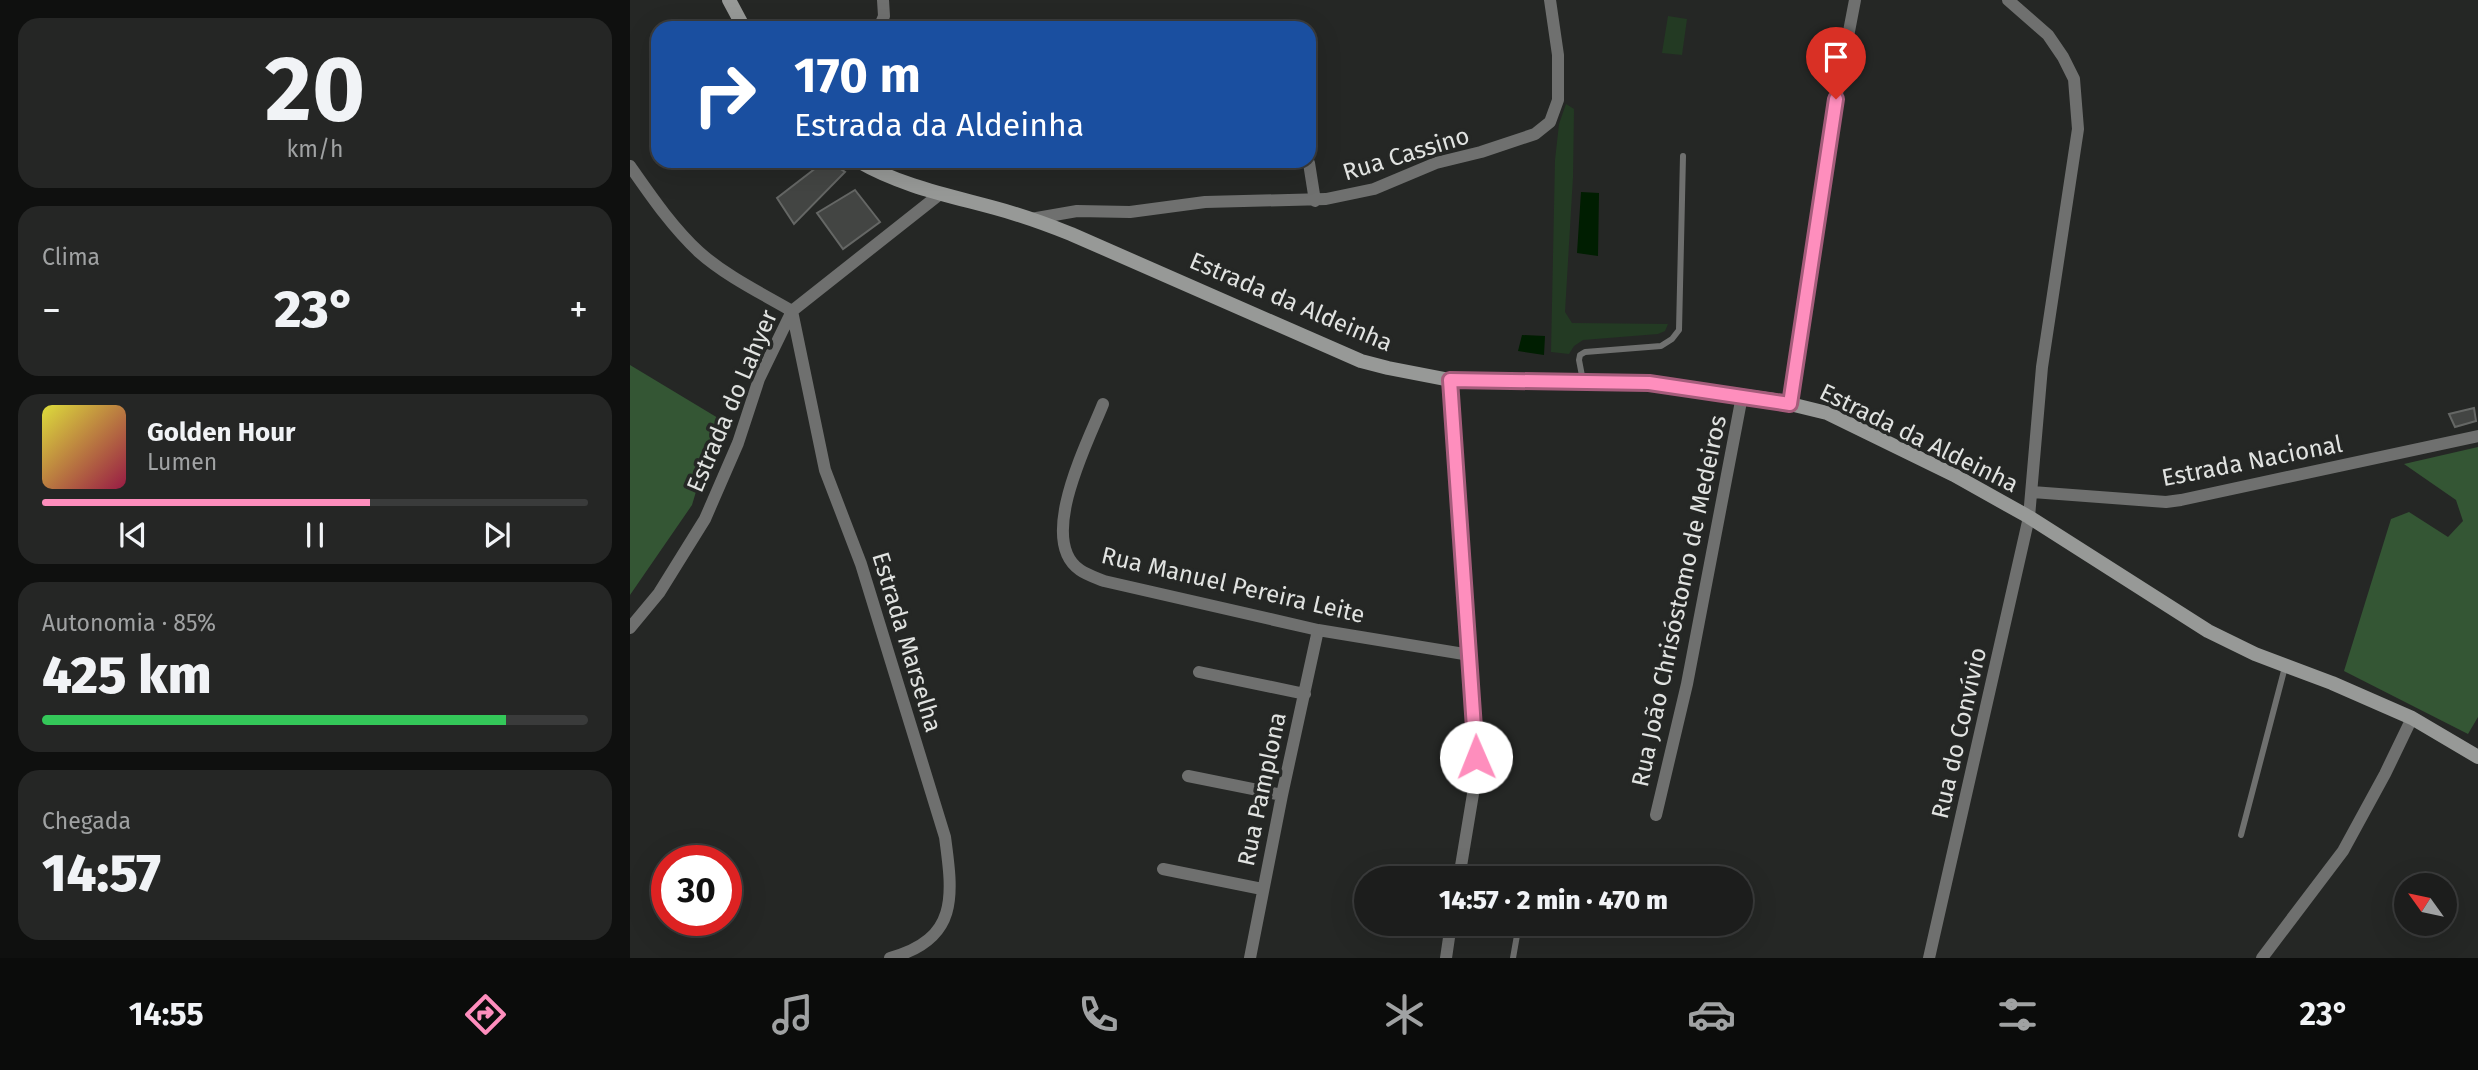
<!DOCTYPE html>
<html lang="pt">
<meta charset="utf-8">
<style>
body{margin:0;font-family:"Fira Sans",sans-serif;background:#252625;color:#f1f3f6;height:100vh;display:flex;flex-direction:column;font-size:26px;white-space:nowrap}
*{box-sizing:border-box;margin:0}
p{font-size:23px;color:#a0a2a3}
.icon{flex:none;width:38px;height:38px;fill:none;stroke:currentColor;stroke-width:2;stroke-linecap:round;stroke-linejoin:round}
.map{position:relative;flex:1;overflow:hidden}
.side{display:flex;flex-direction:column;gap:18px;padding:18px;background:#0f100f;width:630px}
.side>*{flex:none}
.banner{position:absolute;left:21px;top:21px;width:665px;height:147px;border-radius:21px;box-shadow:0 7px 28px #0002,0 0 0 2px #3a3b3b;background:#1a4fa0;color:#fff;overflow:hidden}
.needle{width:46px;rotate:303deg}
.controls{position:absolute;left:1764px;top:873px;display:grid;gap:14px}
.controls a{display:grid;place-items:center;width:63px;height:63px;border-radius:50%;background:#1c1d1c;box-shadow:0 7px 28px #0002,0 0 0 2px #3a3b3b;font-size:35px}
.speed{position:absolute;left:21px;top:845px;display:flex;gap:14px;font-size:35px;font-weight:700;text-align:center}
.speed>*{display:grid;place-content:center;width:91px;height:91px;border-radius:50%;background:#1c1d1c;box-shadow:0 7px 28px #0002,0 0 0 2px #3a3b3b;line-height:1}
.speed .limit{border:10px solid #d22;background:#fff;color:#111}
.pin{position:absolute;display:grid;place-items:center;width:60px;height:60px;color:#fff;margin:-72px -30px;border-radius:50% 50% 50% 0;rotate:-45deg;box-shadow:0 0 7px #0007}
.pin .icon{rotate:45deg}
.me{position:absolute;width:77px;margin:-38px;rotate:359deg;stroke-linejoin:round;filter:drop-shadow(0 0 5px #0008)}
.turn{display:flex;align-items:center;gap:24px;height:147px;padding:0 28px;font-size:32px}
.turn .icon{width:91px;height:91px;stroke-width:2.5}
.turn b{display:block;font-size:49px;line-height:60px}
.big{font-size:52px;font-weight:800;line-height:1.1}
.side .card{flex:1;display:flex;flex-direction:column;justify-content:center;gap:10px;min-width:0;padding:0 24px;border-radius:21px;background:#252625}
.side .dial{align-items:center;gap:0}
.dial b{font-size:91px;line-height:1}
.song{display:flex;align-items:center;gap:21px}
.cover{width:84px;height:84px;border-radius:10px;background:linear-gradient(135deg,hsl(60 70% 55%),hsl(340 70% 35%))}
.played{height:7px;border-radius:4px;background:linear-gradient(90deg,#fe8ebd 60%,#3a3b3b 60%)}
.keys{display:flex;justify-content:space-around;direction:ltr}
.heat{display:flex;justify-content:space-between;align-items:center;font-size:38px;direction:ltr}
.charge{height:10px;border-radius:5px;background:linear-gradient(90deg,#34c759 85%,#3a3b3b 0)}
.trip{position:absolute;left:724px;top:866px;width:399px;height:70px;border-radius:35px;background:#1c1d1c;box-shadow:0 7px 28px #0002,0 0 0 2px #3a3b3b;font-weight:800;line-height:70px;text-align:center}
.tabs{display:flex;height:112px;justify-content:space-around;align-items:center;background:#0b0c0b;color:#a0a2a3}
.tabs .icon{width:49px;height:49px}
.tabs .active{color:#fe8ebd}
.tabs b{font-size:32px;color:#f1f3f6}
main{display:flex;flex:1;min-height:0}
.map>svg:first-child{display:block}
.green{fill:#233a23}
.forest{fill:#345634}
.water{fill:#001e01}
.building{fill:#434543;stroke:#656765;stroke-width:2}
.lines{fill:none;stroke-linecap:round;stroke-linejoin:round}
.lane{stroke:#6f706f;stroke-width:6}
.street{stroke:#6f706f;stroke-width:12}
.secondary{stroke:#979997;stroke-width:14}
.route-casing{stroke:#a55c7b;stroke-width:18}
.route{stroke:#fe8ebd;stroke-width:12}
.labels{text-anchor:middle;stroke-width:7;stroke-linejoin:round;paint-order:stroke}
.street-label{font-size:24px;fill:#e1e3e1;stroke:#252725}
</style>
<main>
<section class="side">
<div class="card dial"><b>20</b><p>km/h</p></div>
<div class="card"><p>Clima</p>
<div class="heat"><a>−</a><b class="big">23°</b><a>+</a></div>
</div>
<div class="card">
<div class="song"><i class="cover"></i><div><b>Golden Hour</b><p>Lumen</p></div></div>
<div class="played"></div>
<div class="keys"><svg class="icon" aria-label="previous" viewBox="0 0 24 24"><path d="M18 5L8 12l10 7zM5 5v14"/></svg><svg class="icon" aria-label="pause" viewBox="0 0 24 24"><path d="M8 5v14M16 5v14"/></svg><svg class="icon" aria-label="next" viewBox="0 0 24 24"><path d="M6 5l10 7-10 7zM19 5v14"/></svg></div>
</div>
<div class="card"><p>Autonomia · 85%</p><b class="big">425 km</b><div class="charge"></div></div>
<div class="card"><p>Chegada</p><b class="big">14:57</b></div>
</section>
<div class="map">
<svg width="1848" height="958" viewBox="0 0 1848 958">
<rect width="100%" height="100%" fill="#252725"/>
<!-- green -->
<path class="green" d="M1038 16 1057 19 1052 55 1032 53Z
M936 104 944 109 943 177 935 312 942 323 1038 324 1035 331 1028 334 953 340 944 346 939 354 921 352 925 160 929 124Z"/>
<!-- forest -->
<path class="forest" d="M0 365 88 418 62 505 0 595Z
M1848 447V717L1838 734 1714 671 1761 519 1779 512 1818 537 1833 521 1826 500 1774 464Z"/>
<!-- water -->
<path class="water" d="M951 192 969 193 968 256 947 253Z
M892 335 915 336 914 355 888 351Z"/>
<!-- building -->
<path class="building" d="M195 161H199L215 172 164 224 147 198Z
M225 190 250 222 213 249 187 213Z
M1844 408 1846 421 1825 427 1819 414Z"/>
<g class="lines">
<!-- lane -->
<path class="lane" d="M953 381 949 360 950 355 955 352 1031 346 1042 339 1049 330 1053 156
M1611 835 1655 667
M897 878 898 872
M883 958 889 924"/>
<!-- street -->
<path class="street" d="M249 28 254 16 253 0
M679 163 685 201
M0 166C21 196 42 227 69 252 96 276 131 293 162 311L195 470 231 564 315 837C323 896 329 939 260 958
M401 219 447 211 500 212 575 202 696 199 744 189 806 163 851 152 905 134 920 122 928 100V55L920 0
M820 380 829 526 847 737 846 776 829 878
M473 404C459 440 406 540 450 570 457 575 467 578 474 581L688 630 840 655
M1160 404 1206 99 1225 0
M1402 492 1536 502 1551 500 1848 436
M0 628 29 593 75 519 108 443 129 379 162 311 310 194
M569 672 675 694
M558 776 652 795
M1026 815 1057 684 1112 396
M533 869 632 889
M620 958 652 795 688 630
M816 958 821 924
M1299 958 1399 517 1412 367 1448 129 1444 79 1433 57 1418 35 1378 0
M1632 958 1713 851 1755 774 1782 718"/>
<!-- secondary -->
<path class="secondary" d="M99 0 114 28
M228 161C271 186 317 195 365 208 391 215 416 224 441 234L731 361 758 368 820 380 1019 383 1144 400 1197 413 1324 475 1399 517 1578 631 1625 654 1702 683 1782 718 1848 757"/>
</g>
<g class="lines">
<defs>
<path id="route" d="M846 757 820 380 1019 383 1160 404 1206 99"/>
</defs>
<!-- route casing -->
<use href="#route" class="route-casing"/>
<!-- route -->
<use href="#route" class="route"/>
</g>
<g class="labels">
<!-- street labels -->
<g class="street-label">
<text transform="translate(776 154) rotate(-17)" y="8">Rua Cassino</text>
<text transform="translate(661 302) rotate(23)" y="8">Estrada da Aldeinha</text>
<text transform="translate(102 401) rotate(-67)" y="8">Estrada do Lahyer</text>
<text transform="translate(1289 438) rotate(26)" y="8">Estrada da Aldeinha</text>
<text transform="translate(1622 461) rotate(-11)" y="8">Estrada Nacional</text>
<text transform="translate(603 585) rotate(13)" y="8">Rua Manuel Pereira Leite</text>
<text transform="translate(1049 601) rotate(-78)" y="8">Rua João Chrisóstomo de Medeiros</text>
<text transform="translate(277 642) rotate(73)" y="8">Estrada Marselha</text>
<text transform="translate(1329 733) rotate(-77)" y="8">Rua do Convívio</text>
<text transform="translate(632 789) rotate(-78)" y="8">Rua Pamplona</text>
</g>
</g>
</svg>
<div class="controls">
<a><svg class="needle" viewBox="-14 -14 28 28"><path d="M0-13l5 13h-10z" fill="#e53935"/><path d="M0 13l5-13h-10z" fill="#a0a2a3"/></svg></a>
</div>
<div class="speed"><div class="limit">30</div></div>
<div class="pin" style="left:1206px;top:99px;background:#d93025"><svg class="icon" aria-label="arrive" viewBox="0 0 24 24"><path d="M6 21V4h12l-3 4 3 4H6"/></svg></div>
<svg class="me" style="left:846px;top:757px" viewBox="-20 -20 40 40"><circle r="19" fill="#fff"/><path d="M0-13L10 11 0 6-10 11z" fill="#fe8ebd"/></svg>
<div class="trip">14:57 · 2 min · 470 m</div>
<div class="banner">
<div class="turn"><svg class="icon" aria-label="right" viewBox="0 0 24 24"><path d="M7 20v-9h11M14 6l5 5-5 5"/></svg><div><b>170 m</b>Estrada da Aldeinha</div></div>
</div>
</div>
</main>
<nav class="tabs">
<b>14:55</b>
<svg class="icon active" aria-label="directions" viewBox="0 0 24 24"><path d="M12 3l9 9-9 9-9-9zM9 14v-3h6M13 9l2 2-2 2"/></svg>
<svg class="icon" aria-label="music" viewBox="0 0 24 24"><path d="M9 18V5l10-2v13"/><circle cx="6" cy="18" r="3"/><circle cx="16" cy="16" r="3"/></svg>
<svg class="icon" aria-label="phone" viewBox="0 0 24 24"><path d="M5 4h4l2 5-3 2q2 4 5 5l2-3 5 2v4C11 20 4 13 5 4z"/></svg>
<svg class="icon" aria-label="climate" viewBox="0 0 24 24"><path d="M12 3v18M4 7l16 10M4 17L20 7"/></svg>
<svg class="icon" aria-label="car" viewBox="0 0 24 24"><path d="M5 17H2v-5l4-1 3-4h7l3 4 3 1v5h-3M9 17h6M6 11h13"/><circle cx="7" cy="17" r="2"/><circle cx="17" cy="17" r="2"/></svg>
<svg class="icon" aria-label="filters" viewBox="0 0 24 24"><path d="M4 7h16M4 17h16"/><circle cx="9" cy="7" r="2"/><circle cx="15" cy="17" r="2"/></svg>
<b>23°</b>
</nav>
